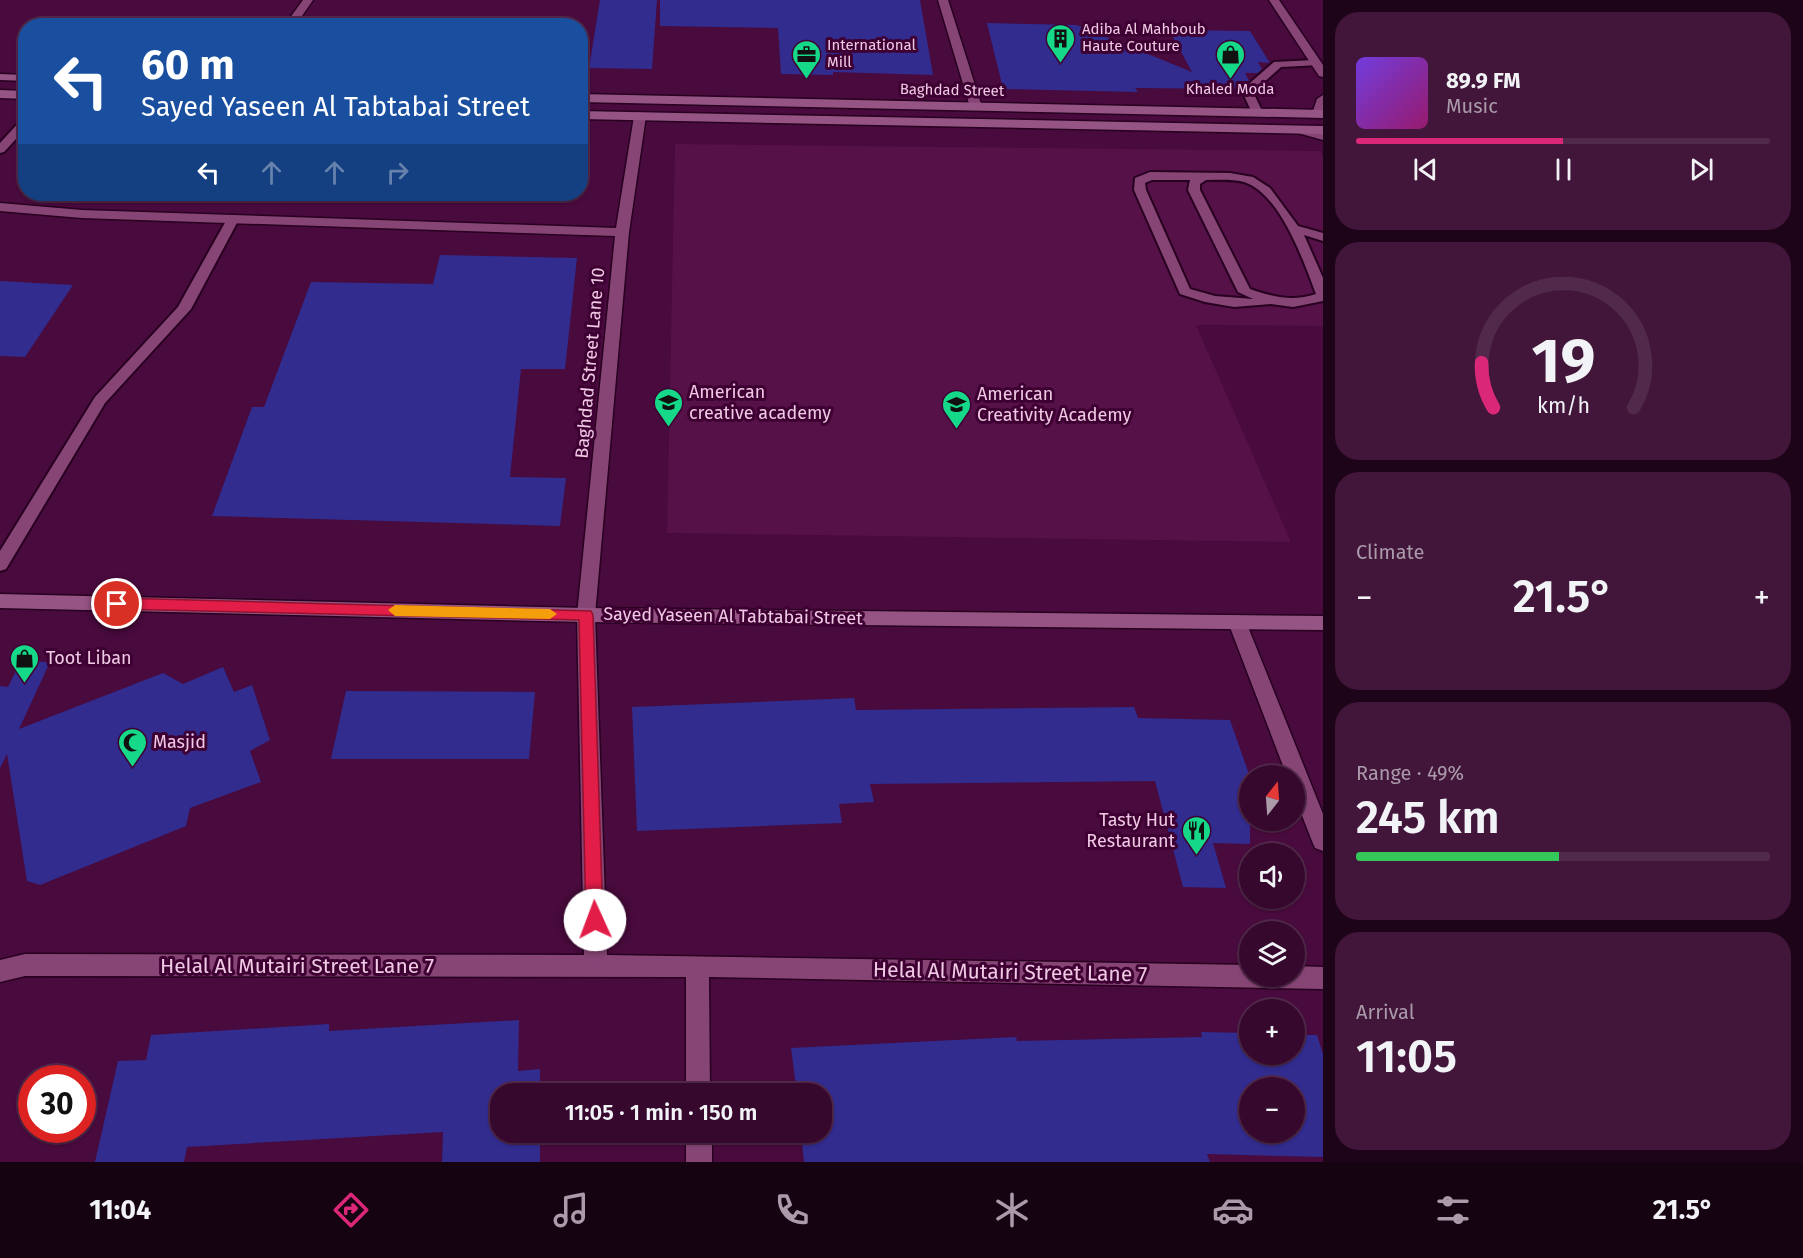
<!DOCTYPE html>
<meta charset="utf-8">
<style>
body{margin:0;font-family:"Fira Sans",sans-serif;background:#42163a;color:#f1f3f6;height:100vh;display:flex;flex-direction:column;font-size:22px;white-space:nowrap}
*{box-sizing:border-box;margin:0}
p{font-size:20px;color:#aa9aaa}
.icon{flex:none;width:33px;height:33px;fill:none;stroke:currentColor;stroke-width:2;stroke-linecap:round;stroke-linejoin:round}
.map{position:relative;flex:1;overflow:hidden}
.sheet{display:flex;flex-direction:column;gap:12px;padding:12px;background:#1e0419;width:480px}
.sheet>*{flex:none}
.top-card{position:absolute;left:18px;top:18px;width:570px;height:183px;border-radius:24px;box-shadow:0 2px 4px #0004,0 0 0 2px #51294a;background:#1a4fa0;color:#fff;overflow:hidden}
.needle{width:39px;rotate:17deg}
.controls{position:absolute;left:1239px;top:765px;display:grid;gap:12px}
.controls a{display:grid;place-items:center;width:66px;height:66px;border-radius:50%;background:#37082e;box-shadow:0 2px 4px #0004,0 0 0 2px #51294a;font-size:30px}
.speed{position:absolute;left:18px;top:1065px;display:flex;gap:12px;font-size:30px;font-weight:700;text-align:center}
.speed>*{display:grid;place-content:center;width:78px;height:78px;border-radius:50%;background:#37082e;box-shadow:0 2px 4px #0004,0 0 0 2px #51294a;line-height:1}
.speed .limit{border:9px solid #d22;background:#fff;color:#111}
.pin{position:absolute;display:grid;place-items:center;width:51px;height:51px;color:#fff;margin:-26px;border:3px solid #fff;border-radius:50%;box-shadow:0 2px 6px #0007}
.me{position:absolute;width:66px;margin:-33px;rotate:358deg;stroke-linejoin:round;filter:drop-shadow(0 0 4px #0008)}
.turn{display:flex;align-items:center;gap:21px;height:126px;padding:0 24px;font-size:27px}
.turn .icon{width:78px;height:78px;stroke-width:2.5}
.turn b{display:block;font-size:42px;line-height:51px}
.lanes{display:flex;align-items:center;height:57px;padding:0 24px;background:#0003;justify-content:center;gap:30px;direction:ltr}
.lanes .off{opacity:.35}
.big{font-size:45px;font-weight:600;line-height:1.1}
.sheet .tile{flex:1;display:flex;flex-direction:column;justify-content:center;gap:9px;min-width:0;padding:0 21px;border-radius:24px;background:#42163a}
.sheet .dial{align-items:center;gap:0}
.dial svg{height:156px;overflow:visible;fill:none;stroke:#51294a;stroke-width:7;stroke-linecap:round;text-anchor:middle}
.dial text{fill:#f1f3f6;stroke:none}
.song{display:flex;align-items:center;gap:18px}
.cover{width:72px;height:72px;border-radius:9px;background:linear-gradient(135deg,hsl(260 70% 55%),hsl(320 70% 35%))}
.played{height:6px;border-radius:3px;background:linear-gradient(90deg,#db2777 50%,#51294a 50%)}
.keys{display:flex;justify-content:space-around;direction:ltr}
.heat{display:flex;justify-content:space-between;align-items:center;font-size:33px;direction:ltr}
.charge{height:9px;border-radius:4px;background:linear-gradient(90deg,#34c759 49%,#51294a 0)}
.trip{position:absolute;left:490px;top:1083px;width:342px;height:60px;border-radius:24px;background:#37082e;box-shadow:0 2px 4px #0004,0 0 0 2px #51294a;font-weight:600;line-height:60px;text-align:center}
.tab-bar{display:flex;height:96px;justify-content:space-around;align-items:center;background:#160312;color:#aa9aaa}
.tab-bar .icon{width:42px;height:42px}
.tab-bar .on{color:#db2777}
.tab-bar b{font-size:27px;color:#f1f3f6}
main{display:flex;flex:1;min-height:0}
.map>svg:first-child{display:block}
.built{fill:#561148}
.building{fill:#312c8e;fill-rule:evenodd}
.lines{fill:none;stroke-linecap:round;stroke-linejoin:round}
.lane-casing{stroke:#280020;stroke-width:4}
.street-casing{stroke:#280020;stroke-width:3}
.secondary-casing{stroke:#280020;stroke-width:3}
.lane{fill:#874576;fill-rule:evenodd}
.street{fill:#874576;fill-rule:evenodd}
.secondary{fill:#955484;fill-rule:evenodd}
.route{fill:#e11d48;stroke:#92132f;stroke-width:1.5}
.slow{fill:#f59e0b}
.labels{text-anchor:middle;stroke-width:6;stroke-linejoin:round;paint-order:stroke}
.far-poi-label{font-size:15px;fill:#f0c9e4;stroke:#3e0032;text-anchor:start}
.far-street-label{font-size:15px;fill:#f0c9e4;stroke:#3e0032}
.street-label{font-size:18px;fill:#f0c9e4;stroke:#3e0032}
.poi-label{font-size:18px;fill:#f0c9e4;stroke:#3e0032;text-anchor:start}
.near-street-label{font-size:21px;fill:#f0c9e4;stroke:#3e0032}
</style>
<main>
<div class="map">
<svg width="1323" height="1162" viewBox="0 0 1323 1162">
<rect width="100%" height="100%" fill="#490a3d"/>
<!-- built -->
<path class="built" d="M675 144 1320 151 1323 156V326L1196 325 1291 542 667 533Z"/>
<!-- building -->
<path class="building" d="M600 0H657L652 69 589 68Z
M660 0H920L933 75 833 72V75L781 74 778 28 660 26Z
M987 23 1077 25 1192 72 1169 30 1250 31 1270 63 1258 62 1262 69 1258 73H1245L1249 81H1236L1241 89 1135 88 1138 92 1003 89Z
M440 255 577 258 565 369H521L510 477 566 478 560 526 212 516 252 407H264L311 282 433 284Z
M0 281 73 285 25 357 0 356Z
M21 661 50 662 19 729 163 673 183 684 223 667 234 692 252 685 270 740 250 751 261 782 190 808 186 826 40 885 27 881 7 754 0 768V686L8 687Z
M346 691 535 692 529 759H331Z
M854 698 856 710 1134 707 1138 718 1230 720 1250 777V844L1213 843 1226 888 1183 887 1155 781 870 784 874 802 839 804 842 823 637 831 632 707Z
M519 1020 518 1071 540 1069V1094H501V1132H540V1162H442L443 1132 187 1147 184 1162H95L118 1061 146 1060 151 1035 329 1024V1031Z
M1201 1032 1250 1033V1054H1294V1035H1317L1323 1054V1157L1207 1154 1210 1162H804L801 1132H822V1094H797L791 1048 1016 1037 1017 1041 1202 1037ZM1250 1088H1294V1132H1250Z"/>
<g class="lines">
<defs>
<path id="lane" d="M1315 60 1319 61V65L1281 67 1253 92 1263 113 1261 115H1253L1242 91 1243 89 1274 62Z
M26 118V128L4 152 0 153V143L22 119Z
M1150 172 1230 173 1253 177 1270 188 1298 226 1323 233V241L1304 235 1323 278V301L1293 307 1271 304 1234 307 1205 302 1180 294 1134 190 1135 178ZM1152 180H1190L1188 190 1238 292 1253 299 1215 296 1190 289 1146 190 1145 183ZM1206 180C1219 180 1232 179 1244 182 1280 193 1304 262 1316 294 1293 302 1273 297 1250 289L1200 190V184Z
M233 215 239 219 191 309 105 403 6 569 0 571V551L95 397 178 307 227 219Z"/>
<path id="street" d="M303 0H313L295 26H284Z
M938 0H948L982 107 980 110H972L970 107Z
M1269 0H1279L1323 65V77L1319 76Z
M1323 95V115L1314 117 1312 114 1317 99Z
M640 112 646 116 629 232 595 615 607 955 1250 965V976H1294V966L1323 967V989L709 977 710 1094H686V977L25 976 0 982V960L25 954 584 955 577 615 615 236 82 218 0 211V203L82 210 616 228 634 116Z
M1302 126 1323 132V140L1298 133 1296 130Z
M1237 615 1244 617 1246 622 1323 814V851L1315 848 1312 841 1294 795V776H1287L1228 622 1230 617Z
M686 1132H712V1162H686Z"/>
<path id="secondary" d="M0 74 26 75V81L0 80Z
M0 90 26 91V99L0 98Z
M580 94 1323 110V118L580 102Z
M580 111 1323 126V134L580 119Z
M0 594 586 608 1323 616V630L586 622 0 608Z"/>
</defs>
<!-- lane casing -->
<use href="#lane" class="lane-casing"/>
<!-- street casing -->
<use href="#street" class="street-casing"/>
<!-- secondary casing -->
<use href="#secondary" class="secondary-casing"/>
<!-- lane -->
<use href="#lane" class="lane"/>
<!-- street -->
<use href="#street" class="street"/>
<!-- secondary -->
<use href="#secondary" class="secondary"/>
</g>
<!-- route -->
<path class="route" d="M117 598 591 611 593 615 603 920 601 925 595 928 589 925 586 920 579 620 117 609 110 604Z"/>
<!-- slow -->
<path class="slow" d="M395 605 550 609 557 614 550 619 395 616 388 610Z"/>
<!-- icons -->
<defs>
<symbol id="building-pin" viewBox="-11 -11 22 30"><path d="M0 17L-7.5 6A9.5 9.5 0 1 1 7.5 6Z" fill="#15d989" stroke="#3e0032"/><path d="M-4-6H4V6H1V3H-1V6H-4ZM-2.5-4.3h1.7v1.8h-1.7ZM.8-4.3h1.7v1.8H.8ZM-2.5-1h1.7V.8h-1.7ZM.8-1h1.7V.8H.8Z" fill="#111"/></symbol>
<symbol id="office-pin" viewBox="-11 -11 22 30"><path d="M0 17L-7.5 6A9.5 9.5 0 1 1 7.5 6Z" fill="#15d989" stroke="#3e0032"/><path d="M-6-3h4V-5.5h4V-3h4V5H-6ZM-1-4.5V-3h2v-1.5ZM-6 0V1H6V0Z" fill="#111"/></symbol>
<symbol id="shop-pin" viewBox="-11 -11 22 30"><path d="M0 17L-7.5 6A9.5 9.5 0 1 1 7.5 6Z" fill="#15d989" stroke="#3e0032"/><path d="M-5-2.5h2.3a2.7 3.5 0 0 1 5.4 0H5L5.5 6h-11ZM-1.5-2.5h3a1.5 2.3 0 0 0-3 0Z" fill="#111"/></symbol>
<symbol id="school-pin" viewBox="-11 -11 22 30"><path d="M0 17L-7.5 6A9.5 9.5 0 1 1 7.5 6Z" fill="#15d989" stroke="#3e0032"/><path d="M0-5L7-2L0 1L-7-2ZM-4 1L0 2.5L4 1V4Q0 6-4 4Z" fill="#111"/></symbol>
<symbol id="mosque-pin" viewBox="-11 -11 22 30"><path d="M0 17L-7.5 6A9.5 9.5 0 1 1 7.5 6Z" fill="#15d989" stroke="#3e0032"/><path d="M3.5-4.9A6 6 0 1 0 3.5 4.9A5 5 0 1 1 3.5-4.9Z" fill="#111"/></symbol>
<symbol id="restaurant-pin" viewBox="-11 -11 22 30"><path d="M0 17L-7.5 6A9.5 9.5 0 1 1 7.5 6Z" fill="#15d989" stroke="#3e0032"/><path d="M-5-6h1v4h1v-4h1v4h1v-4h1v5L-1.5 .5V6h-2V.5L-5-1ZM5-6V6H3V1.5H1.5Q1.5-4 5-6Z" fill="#111"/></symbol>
</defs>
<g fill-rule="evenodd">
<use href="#building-pin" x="1044" y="22" width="33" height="45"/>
<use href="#office-pin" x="790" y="38" width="33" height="45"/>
<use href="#shop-pin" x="1214" y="38" width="33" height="45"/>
<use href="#school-pin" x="652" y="386" width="33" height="45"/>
<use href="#school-pin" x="940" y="388" width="33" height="45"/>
<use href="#shop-pin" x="8" y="642" width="33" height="45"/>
<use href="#mosque-pin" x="116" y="726" width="33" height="45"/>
<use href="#restaurant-pin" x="1180" y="814" width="33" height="45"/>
</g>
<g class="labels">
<!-- far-poi labels -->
<g class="far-poi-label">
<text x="1082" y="34">Adiba Al Mahboub<tspan x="1082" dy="17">Haute Couture</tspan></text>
<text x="827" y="50">International<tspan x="827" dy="17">Mill</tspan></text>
<text x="1230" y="94" text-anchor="middle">Khaled Moda</text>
</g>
<!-- far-street labels -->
<g class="far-street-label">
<text transform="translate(952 90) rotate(1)" y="5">Baghdad Street</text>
</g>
<!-- street labels -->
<g class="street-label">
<text transform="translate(590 363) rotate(-85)" y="6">Baghdad Street Lane 10</text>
<text transform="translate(733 616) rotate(1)" y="6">Sayed Yaseen Al Tabtabai Street</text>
</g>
<!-- poi labels -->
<g class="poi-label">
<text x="689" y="398">American<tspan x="689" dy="21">creative academy</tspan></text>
<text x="977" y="400">American<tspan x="977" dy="21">Creativity Academy</tspan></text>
<text x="46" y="664">Toot Liban</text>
<text x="153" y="748">Masjid</text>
<text x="1175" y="826" text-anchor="end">Tasty Hut<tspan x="1175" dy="21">Restaurant</tspan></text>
</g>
<!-- near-street labels -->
<g class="near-street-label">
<text x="297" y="973">Helal Al Mutairi Street Lane 7</text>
<text transform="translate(1010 972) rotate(1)" y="7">Helal Al Mutairi Street Lane 7</text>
</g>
</g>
</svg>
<div class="controls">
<a><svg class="needle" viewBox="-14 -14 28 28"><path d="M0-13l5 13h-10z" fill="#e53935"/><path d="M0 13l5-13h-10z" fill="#aa9aaa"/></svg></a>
<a><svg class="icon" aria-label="sound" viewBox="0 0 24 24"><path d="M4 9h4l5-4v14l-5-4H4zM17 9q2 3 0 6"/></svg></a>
<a><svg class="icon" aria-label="layers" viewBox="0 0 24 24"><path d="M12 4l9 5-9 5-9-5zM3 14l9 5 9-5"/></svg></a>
<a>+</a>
<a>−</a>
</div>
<div class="speed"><div class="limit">30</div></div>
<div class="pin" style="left:117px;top:604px;background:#d93025"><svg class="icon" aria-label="arrive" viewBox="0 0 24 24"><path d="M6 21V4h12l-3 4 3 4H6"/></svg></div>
<svg class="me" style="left:595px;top:920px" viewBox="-20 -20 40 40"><circle r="19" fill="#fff"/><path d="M0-13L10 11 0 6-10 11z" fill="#e11d48"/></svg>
<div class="trip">11:05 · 1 min · 150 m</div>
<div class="top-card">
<div class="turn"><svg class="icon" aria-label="left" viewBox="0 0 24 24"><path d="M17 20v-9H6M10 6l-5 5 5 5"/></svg><div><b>60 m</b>Sayed Yaseen Al Tabtabai Street</div></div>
<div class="lanes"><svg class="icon" aria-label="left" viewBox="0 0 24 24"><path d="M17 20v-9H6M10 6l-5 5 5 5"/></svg><svg class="icon off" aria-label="ahead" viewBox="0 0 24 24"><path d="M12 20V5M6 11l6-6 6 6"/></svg><svg class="icon off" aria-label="ahead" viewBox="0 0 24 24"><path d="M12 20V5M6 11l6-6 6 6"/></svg><svg class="icon off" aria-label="right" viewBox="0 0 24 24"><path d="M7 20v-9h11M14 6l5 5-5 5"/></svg></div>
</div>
</div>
<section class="sheet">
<div class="tile">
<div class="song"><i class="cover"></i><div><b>89.9 FM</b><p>Music</p></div></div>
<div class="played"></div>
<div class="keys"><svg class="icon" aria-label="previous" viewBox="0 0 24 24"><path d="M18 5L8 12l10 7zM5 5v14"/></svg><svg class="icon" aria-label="pause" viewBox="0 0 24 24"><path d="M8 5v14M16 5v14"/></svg><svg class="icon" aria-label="next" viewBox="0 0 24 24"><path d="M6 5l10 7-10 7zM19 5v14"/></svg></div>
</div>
<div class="tile dial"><svg viewBox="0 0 100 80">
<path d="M14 69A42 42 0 1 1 86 69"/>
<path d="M14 69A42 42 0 0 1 8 46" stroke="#db2777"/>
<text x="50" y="56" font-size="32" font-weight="700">19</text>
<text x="50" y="72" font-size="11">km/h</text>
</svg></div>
<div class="tile"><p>Climate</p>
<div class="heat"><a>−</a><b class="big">21.5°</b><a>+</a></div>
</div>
<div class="tile"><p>Range · 49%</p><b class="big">245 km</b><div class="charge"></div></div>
<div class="tile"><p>Arrival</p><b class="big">11:05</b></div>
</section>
</main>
<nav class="tab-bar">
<b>11:04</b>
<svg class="icon on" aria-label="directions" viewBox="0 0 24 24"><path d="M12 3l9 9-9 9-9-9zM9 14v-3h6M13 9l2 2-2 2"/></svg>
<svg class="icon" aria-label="music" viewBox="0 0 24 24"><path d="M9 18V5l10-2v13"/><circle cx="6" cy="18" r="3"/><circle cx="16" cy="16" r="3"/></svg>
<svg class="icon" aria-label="phone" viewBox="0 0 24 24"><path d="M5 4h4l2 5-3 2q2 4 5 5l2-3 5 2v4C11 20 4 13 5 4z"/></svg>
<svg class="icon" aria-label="climate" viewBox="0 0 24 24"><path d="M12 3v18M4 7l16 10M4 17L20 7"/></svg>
<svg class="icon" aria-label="car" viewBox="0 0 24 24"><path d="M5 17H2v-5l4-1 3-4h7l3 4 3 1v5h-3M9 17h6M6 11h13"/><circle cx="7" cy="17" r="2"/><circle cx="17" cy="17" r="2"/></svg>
<svg class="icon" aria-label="filters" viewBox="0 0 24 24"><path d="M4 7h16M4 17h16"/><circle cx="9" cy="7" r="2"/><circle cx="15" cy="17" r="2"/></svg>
<b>21.5°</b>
</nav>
